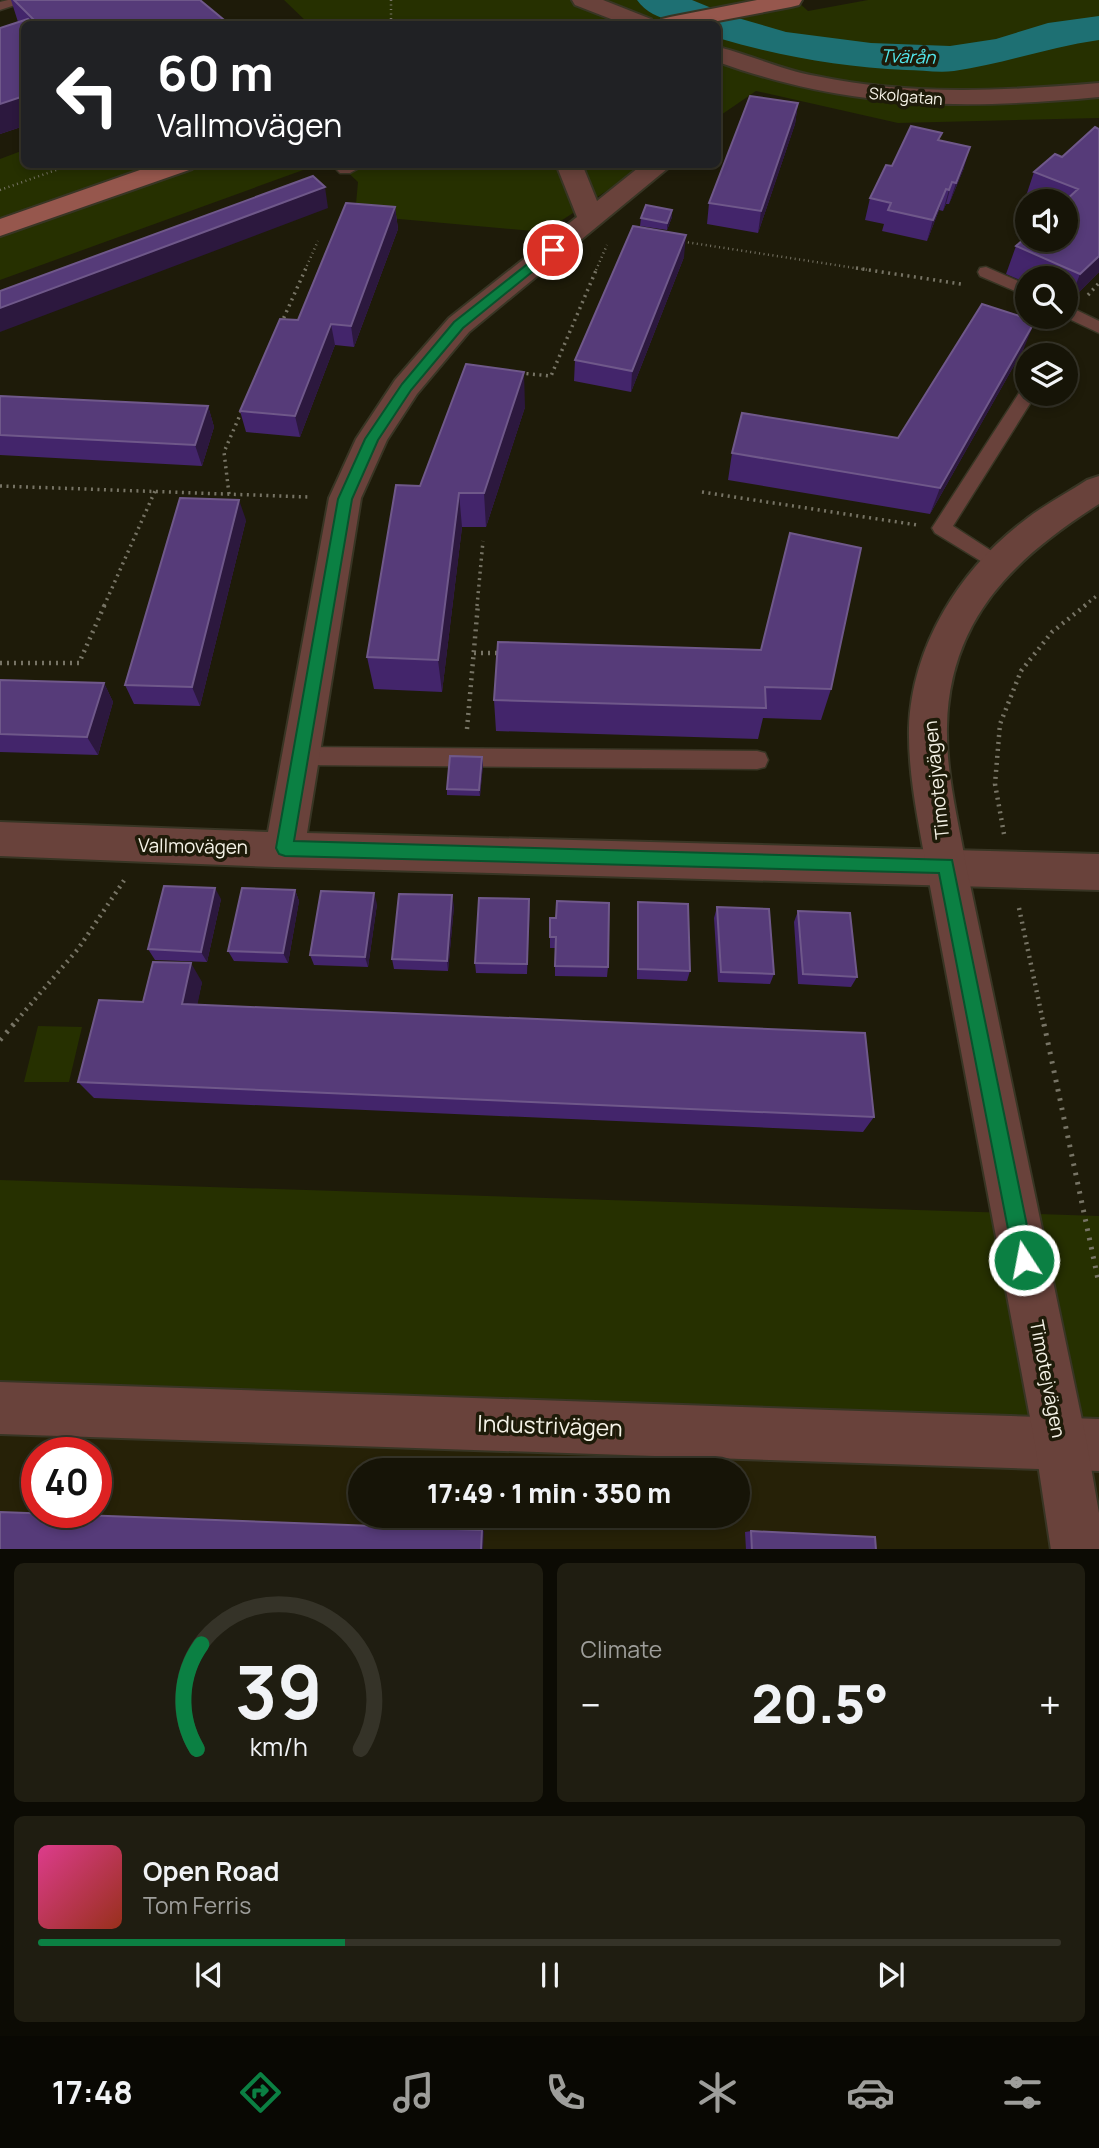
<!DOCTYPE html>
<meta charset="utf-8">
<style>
body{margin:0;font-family:Manrope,sans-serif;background:#1f1d11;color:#f1f3f6;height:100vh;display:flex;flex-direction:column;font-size:26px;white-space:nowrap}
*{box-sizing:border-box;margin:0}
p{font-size:23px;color:#9e9e9b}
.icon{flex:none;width:38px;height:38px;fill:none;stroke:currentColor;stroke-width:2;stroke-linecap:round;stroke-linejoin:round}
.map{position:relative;height:1549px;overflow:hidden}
.drawer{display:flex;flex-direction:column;gap:14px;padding:14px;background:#0c0b04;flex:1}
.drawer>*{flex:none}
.banner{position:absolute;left:21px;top:21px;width:700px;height:147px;border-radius:10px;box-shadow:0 4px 10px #0003,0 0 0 2px #353328;background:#202124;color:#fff;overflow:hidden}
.tools{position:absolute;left:1015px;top:189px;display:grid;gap:14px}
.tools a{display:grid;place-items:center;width:63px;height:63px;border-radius:50%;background:#161407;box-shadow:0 4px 10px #0003,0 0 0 2px #353328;font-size:35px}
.speed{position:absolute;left:21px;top:1437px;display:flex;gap:14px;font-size:35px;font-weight:700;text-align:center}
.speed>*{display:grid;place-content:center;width:91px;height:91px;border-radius:50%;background:#161407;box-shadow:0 4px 10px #0003,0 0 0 2px #353328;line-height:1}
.speed .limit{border:10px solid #d22;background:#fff;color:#111}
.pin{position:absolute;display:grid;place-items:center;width:60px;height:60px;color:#fff;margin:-30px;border:4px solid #fff;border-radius:50%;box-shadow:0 2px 7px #0007}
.me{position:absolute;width:77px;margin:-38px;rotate:349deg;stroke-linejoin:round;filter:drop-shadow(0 0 5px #0008)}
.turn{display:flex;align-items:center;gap:24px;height:147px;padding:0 21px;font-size:32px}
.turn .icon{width:91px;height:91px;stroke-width:2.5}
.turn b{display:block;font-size:49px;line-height:60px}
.big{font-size:52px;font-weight:800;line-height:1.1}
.drawer .tile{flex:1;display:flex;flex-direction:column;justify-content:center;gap:10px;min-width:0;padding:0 24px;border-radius:10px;background:#1f1d11}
.drawer .dial{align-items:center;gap:0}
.dial svg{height:182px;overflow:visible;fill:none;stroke:#353328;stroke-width:7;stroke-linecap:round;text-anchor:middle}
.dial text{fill:#f1f3f6;stroke:none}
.song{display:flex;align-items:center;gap:21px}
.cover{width:84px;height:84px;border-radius:10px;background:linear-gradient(135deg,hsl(330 70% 55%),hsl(10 70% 35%))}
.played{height:7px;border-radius:4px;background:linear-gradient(90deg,#0b8043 30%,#353328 30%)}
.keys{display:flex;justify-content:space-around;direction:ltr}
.heat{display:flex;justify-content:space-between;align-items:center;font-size:38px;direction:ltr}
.drawer .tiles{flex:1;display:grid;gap:14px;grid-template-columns:1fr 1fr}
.tile:last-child{grid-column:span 2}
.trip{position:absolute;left:348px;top:1458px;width:402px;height:70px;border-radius:35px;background:#161407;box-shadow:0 4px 10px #0003,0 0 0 2px #353328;font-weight:800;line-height:70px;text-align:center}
.menu{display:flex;height:112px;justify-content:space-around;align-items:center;background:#090803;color:#9e9e9b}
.menu .icon{width:49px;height:49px}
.menu .active{color:#0b8043}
.menu b{font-size:32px;color:#f1f3f6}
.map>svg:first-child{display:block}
.built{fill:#262107;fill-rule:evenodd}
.green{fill:#263000}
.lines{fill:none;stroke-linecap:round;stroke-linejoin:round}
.river{fill:#1e7073;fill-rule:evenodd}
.service-casing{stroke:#383524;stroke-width:3}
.minor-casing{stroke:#383524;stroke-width:4}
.tertiary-casing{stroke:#383524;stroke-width:4}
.secondary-casing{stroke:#383524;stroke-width:4}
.path-far3{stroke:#777465;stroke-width:2.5;stroke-dasharray:1 3.5;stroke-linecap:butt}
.path-far2{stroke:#777465;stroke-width:3.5;stroke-dasharray:2 4.5;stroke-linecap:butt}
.path-far1{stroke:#777465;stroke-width:4.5;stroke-dasharray:2 5;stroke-linecap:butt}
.path{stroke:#777465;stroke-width:5;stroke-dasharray:2.5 7;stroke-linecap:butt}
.service{fill:#69423b;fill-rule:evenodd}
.minor{fill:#69423b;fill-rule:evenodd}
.tertiary{fill:#69423b;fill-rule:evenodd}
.secondary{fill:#96574d;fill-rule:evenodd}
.wall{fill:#43256b}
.shaded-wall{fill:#2c183e}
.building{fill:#563b79;stroke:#6f588a;stroke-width:2}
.route{fill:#0b8043;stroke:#07532c;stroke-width:2}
.labels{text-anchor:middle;stroke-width:7;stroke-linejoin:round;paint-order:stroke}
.far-street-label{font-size:16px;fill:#f5f2e7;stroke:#1e1b09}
.far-water-label{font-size:18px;font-style:italic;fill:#53e8ed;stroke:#1e1b09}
.street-label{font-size:19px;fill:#f5f2e7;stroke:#1e1b09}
.near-street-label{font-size:23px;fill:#f5f2e7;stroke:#1e1b09}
</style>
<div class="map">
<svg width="1099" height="1550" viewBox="0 0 1099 1550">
<rect width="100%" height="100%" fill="#1e1b09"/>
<!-- built -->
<path class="built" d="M0 1408 1099 1445V1549L0 1550ZM37 1452H96V1512H37ZM360 1470H738V1516H360Z"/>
<!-- green -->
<path class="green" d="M284 0H796L808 11 868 0H1099V118L898 123 756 91 718 117V24H309Z
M24 150V164L317 165 0 280V159Z
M340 165H646L544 232 355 215 358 182Z
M38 1026 82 1027 69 1082H24Z
M0 1180 1099 1216V1445L0 1408Z"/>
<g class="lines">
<!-- river -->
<path class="river" d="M637 0H692L731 16 786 32 871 43 950 46 996 39 1048 23 1099 16V40C1049 47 1003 64 954 71 938 73 921 70 906 70 841 67 779 56 718 38V24C691 24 654 24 637 0Z"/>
<defs>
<path id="service" d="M8 0H30L0 10V2Z
M345 164H366L350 173H340L337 170Z
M986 267 1027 285V296L980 276 978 272 980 268Z
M1066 305 1099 321V333L1065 317Z
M1027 388V394H1036L953 526 1004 559 1007 564 1004 569 997 571 935 533 932 528 1021 390Z
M301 747 757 751 765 753 768 760 765 767 757 769 301 765 293 763 290 756 293 749Z"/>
<path id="minor" d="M572 0H603L651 19 654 24H624L575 5Z
M718 47C751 55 782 70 816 76 910 96 1004 91 1099 83V97C961 110 849 109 718 62Z
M556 164H582L597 201 643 164H673L469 332 417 394 387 440 361 498 307 833 1099 854V890L275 867 0 856V822L268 832 329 498 356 439 395 380 449 318 577 217Z
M0 1382 1099 1419V1471L0 1434Z"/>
<path id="tertiary" d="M1099 476V504C1014 558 949 619 947 727 946 773 958 820 966 865L1087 1444 1099 1513V1550H1051L1035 1444 926 865C918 820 908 773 909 728 912 645 960 569 1025 520 1044 505 1067 493 1087 480Z"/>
<path id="secondary" d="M757 0H802L799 5 791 7 702 24H659L662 19 670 17Z
M157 164H196L192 169 0 236V219Z"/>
</defs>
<!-- service casing -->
<use href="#service" class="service-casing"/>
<!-- minor casing -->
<use href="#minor" class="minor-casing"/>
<!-- tertiary casing -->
<use href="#tertiary" class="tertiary-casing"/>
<!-- secondary casing -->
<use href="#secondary" class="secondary-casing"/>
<!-- path-far3 -->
<path class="path-far3" d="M391 0V24
M0 190 73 164
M679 241 868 270
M305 270 318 241
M596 270 607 245"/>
<!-- path-far2 -->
<path class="path-far2" d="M856 268 961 284
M1088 295 1099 283
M281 324 306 268
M520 373 551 376 597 268
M0 486 309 497
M702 492 917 525
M229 494 224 452 243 408
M104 606 155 491
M477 606 483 541
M1084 606 1099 594"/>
<!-- path-far1 -->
<path class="path-far1" d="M474 653H501
M0 663H79L105 604
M467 729 478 604
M1004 834 995 784 1000 724 1021 671 1052 632 1087 604
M1019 908 1044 1026
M12 1026 78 949 125 879"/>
<!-- path -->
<path class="path" d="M1044 1024 1099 1284
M0 1040 14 1024"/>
<!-- service -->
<use href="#service" class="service"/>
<!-- minor -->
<use href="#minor" class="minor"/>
<!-- tertiary -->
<use href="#tertiary" class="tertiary"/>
<!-- secondary -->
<use href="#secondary" class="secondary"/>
</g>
<!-- wall -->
<path class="wall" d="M11 0H200L229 24H24V126L0 134V28L18 22Z
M798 103 795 124 758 233 707 224 709 203Z
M1099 129V272L1069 302 1066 300V278H1027V283L1006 274 1016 246 1066 201H1031L1025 199 1034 172 1062 157Z
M940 140 964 168 949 204H946L943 211 939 210 927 241 882 231 884 224 865 220 870 198Z
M395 207 398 229 354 347 335 345 300 437 246 432 240 411 298 320Z
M672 210V217L667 230 640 226 641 218Z
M684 257 631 392 574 381 575 360Z
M1024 348 930 514 728 480 732 453 898 438Z
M0 396 208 406 214 427 202 466 0 455Z
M525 407 486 527H462L442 692 374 689 367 657 420 486Z
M246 520 200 706 134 704 125 685Z
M761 650 831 689 821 720 763 718 758 739 496 731 494 700Z
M0 680 104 683 113 702 98 755 0 752Z
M482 757 483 764 480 796 447 795V789Z
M295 890 299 901 288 963 234 961 228 951Z
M221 899 207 962 155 960 148 949Z
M529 899 527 974 476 973 475 963Z
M638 902 690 971 687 981 637 979V913Z
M377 904 368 967 314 965 310 955Z
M454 906 448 971 394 969 392 959Z
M717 907 774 974 770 984 718 982 714 918Z
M798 911 857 977 851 987 798 984 794 922Z
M556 918 608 967 607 977 555 976V948H550V937Z
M202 982 197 1004 874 1117 863 1132 94 1098 78 1082 143 1002Z
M751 1531 876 1550H746L745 1532Z"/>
<!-- shaded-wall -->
<path class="shaded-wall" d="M24 96V126L0 134V104Z
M798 103 795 124 758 233 761 211Z
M970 147 964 168 949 204 956 183Z
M952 182 946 204 943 211 949 190Z
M325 187 328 208 0 332V308Z
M946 189 939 210 927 241 933 220Z
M395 207 398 229 354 347 351 326Z
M672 210V217L667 230V223Z
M686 235 684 257 631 392 632 371Z
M1099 256V272L1069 302 1080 274Z
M1035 321 1024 348 930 514 940 488Z
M331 324 335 345 300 437 295 416Z
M524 372 525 407 486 527 484 493Z
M208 406 214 427 202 466 195 445Z
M459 493 462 527 442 692 438 660Z
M239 500 246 520 200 706 192 687Z
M104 683 113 702 98 755 87 737Z
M482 757 483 764 480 796 479 790Z
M215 888 221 899 207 962 201 952Z
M295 890 299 901 288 963 283 953Z
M374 893 377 904 368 967 365 957Z
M452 895 454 906 448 971 447 961Z
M529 899 530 910 527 974V964Z
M191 963 202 982 194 1022 182 1004Z
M482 1530 484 1531 483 1550H481Z"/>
<!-- building -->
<path class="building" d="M14 0H200L229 24H38Z
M28 19 33 24H24V96L0 104V28Z
M750 96 798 103 761 211 709 203Z
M911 126 942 133 938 140 970 147 956 183 952 182 949 190 946 189 933 220 888 210 891 203 870 198 886 165 892 166Z
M1095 127 1099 129V256L1080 274 1016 246 1027 236V240H1066V201H1065L1078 189 1034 172 1055 154 1062 157Z
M313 176 325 187 0 308V291Z
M346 203 395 207 351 326 331 324 295 416 240 411 280 319 298 320Z
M646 205 672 210 667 223 641 218Z
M633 226 686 235 632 371 575 360Z
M982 304 1035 321 940 488 732 453 742 413 898 438Z
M466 364 524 372 484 493H459L438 660 367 657 396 485 420 486Z
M0 396 208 406 195 445 0 435Z
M180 498 239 500 192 687 125 685Z
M790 533 861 548 831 689 765 687 766 708 494 700 498 642 761 650Z
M0 680 104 683 87 737 0 734Z
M450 756 482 757 479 790 447 789Z
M164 886 215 888 201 952 148 949Z
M242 888 295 890 283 953 228 951Z
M321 891 374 893 365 957 310 955Z
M399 894 452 895 447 961 392 959Z
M479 898 529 899 527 964 475 963Z
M557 901 609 903 608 967 555 966 556 937H550V918H556Z
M638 902 688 904 690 971 638 969Z
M717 907 769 909 774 974 721 972Z
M798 911 850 913 857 977 803 974Z
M153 962 191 963 182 1004 865 1033 874 1117 78 1082 99 1000 143 1002Z
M0 1512 482 1530 481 1550H0Z
M751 1531 875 1537 876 1550H752Z"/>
<!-- route -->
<path class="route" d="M549 247 559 250 463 328 411 390 378 440 352 499 294 841 952 860 1034 1260 1031 1267 1024 1270 1017 1267 1014 1260 939 873 285 856 279 854 276 848 338 499 365 439 402 384 454 322Z"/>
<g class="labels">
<!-- far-street labels -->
<g class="far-street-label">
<text transform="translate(906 96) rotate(5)" y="6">Skolgatan</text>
</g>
<!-- far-water labels -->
<g class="far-water-label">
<text transform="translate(908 57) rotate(2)" y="6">Tvärån</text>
</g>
<!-- street labels -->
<g class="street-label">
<text transform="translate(936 780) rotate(-96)" y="7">Timotejvägen</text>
<text transform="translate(193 846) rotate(1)" y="7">Vallmovägen</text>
<text transform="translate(1048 1379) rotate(79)" y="7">Timotejvägen</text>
</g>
<!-- near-street labels -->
<g class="near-street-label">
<text transform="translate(550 1426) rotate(2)" y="8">Industrivägen</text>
</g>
</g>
</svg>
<div class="tools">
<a><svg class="icon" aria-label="sound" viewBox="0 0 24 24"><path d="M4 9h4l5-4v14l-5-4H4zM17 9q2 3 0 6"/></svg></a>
<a><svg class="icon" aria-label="search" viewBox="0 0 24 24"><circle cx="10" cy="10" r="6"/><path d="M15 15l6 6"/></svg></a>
<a><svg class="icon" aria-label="layers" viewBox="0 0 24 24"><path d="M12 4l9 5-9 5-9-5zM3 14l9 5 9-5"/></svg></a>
</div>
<div class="speed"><div class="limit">40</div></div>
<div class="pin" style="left:553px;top:250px;background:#d93025"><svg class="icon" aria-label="arrive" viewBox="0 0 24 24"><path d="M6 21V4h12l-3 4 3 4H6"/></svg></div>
<svg class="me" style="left:1024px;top:1260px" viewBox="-20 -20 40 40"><circle r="17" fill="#0b8043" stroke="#fff" stroke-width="3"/><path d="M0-11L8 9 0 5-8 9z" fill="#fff"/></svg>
<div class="trip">17:49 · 1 min · 350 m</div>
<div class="banner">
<div class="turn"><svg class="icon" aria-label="left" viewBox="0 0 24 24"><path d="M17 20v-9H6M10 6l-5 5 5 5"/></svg><div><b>60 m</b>Vallmovägen</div></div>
</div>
</div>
<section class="drawer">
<div class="tiles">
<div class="tile dial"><svg viewBox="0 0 100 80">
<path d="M14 69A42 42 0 1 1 86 69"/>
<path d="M14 69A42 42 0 0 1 16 23" stroke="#0b8043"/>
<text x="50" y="56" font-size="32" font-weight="700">39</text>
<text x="50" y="72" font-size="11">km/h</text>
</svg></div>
<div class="tile"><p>Climate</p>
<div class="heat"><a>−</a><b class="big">20.5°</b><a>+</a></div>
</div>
<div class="tile">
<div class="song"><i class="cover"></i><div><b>Open Road</b><p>Tom Ferris</p></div></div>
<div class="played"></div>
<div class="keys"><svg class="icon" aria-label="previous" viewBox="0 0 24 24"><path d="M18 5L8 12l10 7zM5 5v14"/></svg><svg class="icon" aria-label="pause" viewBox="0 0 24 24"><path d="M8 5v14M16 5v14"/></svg><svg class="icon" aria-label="next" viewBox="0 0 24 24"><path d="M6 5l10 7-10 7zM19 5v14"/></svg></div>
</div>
</div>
</section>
<nav class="menu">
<b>17:48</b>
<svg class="icon active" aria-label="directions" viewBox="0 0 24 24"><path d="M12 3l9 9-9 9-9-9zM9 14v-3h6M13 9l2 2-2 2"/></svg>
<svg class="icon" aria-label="music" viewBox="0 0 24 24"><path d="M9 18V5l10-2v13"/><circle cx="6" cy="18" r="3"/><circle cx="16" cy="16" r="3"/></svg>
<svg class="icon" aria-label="phone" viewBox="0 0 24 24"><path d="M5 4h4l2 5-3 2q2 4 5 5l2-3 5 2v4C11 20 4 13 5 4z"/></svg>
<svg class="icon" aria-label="climate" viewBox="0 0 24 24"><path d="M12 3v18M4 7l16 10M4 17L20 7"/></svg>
<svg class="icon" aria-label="car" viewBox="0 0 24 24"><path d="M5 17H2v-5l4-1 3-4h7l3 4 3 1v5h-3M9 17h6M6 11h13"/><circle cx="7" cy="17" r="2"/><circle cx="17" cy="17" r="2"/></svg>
<svg class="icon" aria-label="filters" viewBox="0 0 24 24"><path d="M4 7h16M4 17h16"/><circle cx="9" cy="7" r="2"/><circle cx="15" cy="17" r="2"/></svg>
</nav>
